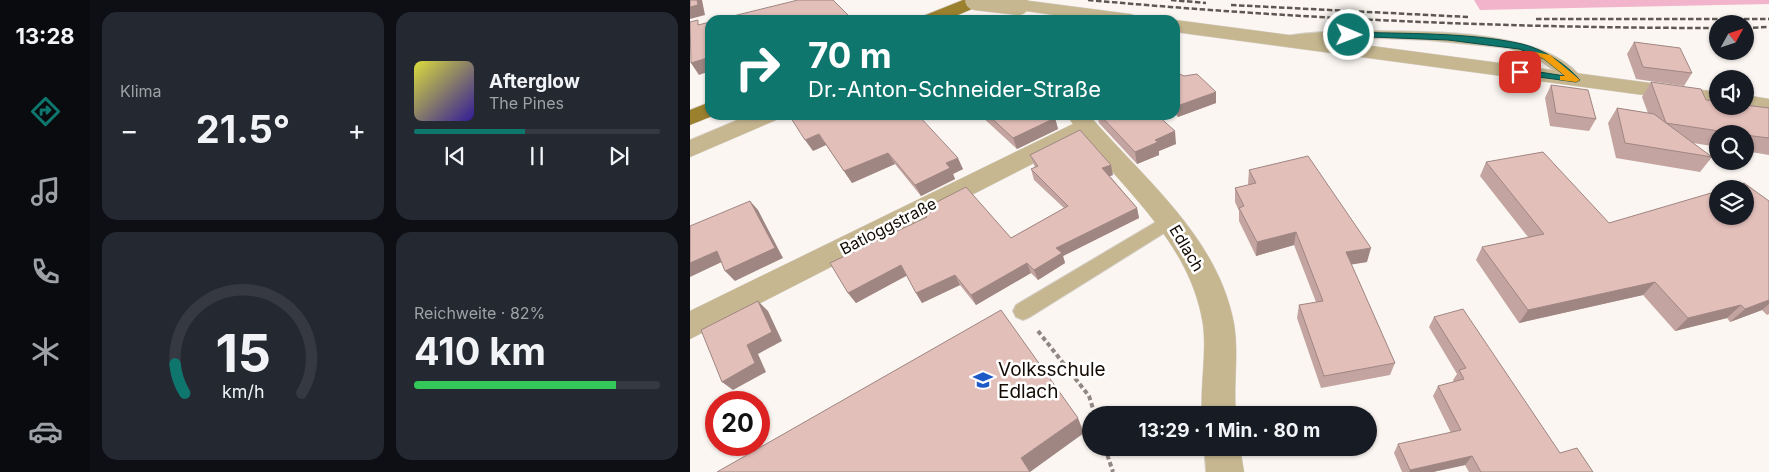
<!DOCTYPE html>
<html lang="de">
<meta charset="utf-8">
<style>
body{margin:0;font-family:Inter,sans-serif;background:#242831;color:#f1f3f6;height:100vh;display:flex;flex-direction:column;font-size:19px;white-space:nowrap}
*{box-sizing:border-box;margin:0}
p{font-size:16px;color:#9ea1a6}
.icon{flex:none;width:28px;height:28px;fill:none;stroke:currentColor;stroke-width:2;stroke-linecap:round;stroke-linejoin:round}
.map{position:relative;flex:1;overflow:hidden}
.side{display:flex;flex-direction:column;gap:12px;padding:12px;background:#0d0f14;width:600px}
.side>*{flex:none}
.hud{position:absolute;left:15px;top:15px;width:475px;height:105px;border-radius:15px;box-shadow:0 1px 4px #0004;background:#0f766e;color:#fff;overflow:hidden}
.needle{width:32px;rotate:50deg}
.buttons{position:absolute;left:1019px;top:15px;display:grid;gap:10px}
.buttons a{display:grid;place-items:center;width:45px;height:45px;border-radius:50%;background:#171b24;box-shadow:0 1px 4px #0004;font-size:25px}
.speed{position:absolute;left:15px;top:391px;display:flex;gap:10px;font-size:25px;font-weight:700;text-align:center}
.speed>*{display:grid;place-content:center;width:65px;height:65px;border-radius:50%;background:#171b24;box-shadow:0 1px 4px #0004;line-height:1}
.speed .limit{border:8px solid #d22;background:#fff;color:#111}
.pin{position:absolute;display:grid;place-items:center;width:42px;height:42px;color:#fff;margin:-21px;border-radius:10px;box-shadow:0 2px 8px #0006}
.me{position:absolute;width:55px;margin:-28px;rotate:91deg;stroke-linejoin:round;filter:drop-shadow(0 0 4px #0008)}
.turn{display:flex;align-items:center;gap:18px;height:105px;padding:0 20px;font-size:22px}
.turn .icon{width:65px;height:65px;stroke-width:2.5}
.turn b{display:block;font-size:35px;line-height:42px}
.big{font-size:38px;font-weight:700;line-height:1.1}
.side .card{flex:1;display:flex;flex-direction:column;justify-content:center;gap:8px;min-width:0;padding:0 18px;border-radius:15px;background:#242831}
.side .dial{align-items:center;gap:0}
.dial svg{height:130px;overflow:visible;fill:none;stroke:#363941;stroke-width:7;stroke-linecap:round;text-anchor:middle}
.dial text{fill:#f1f3f6;stroke:none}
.song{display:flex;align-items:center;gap:15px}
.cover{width:60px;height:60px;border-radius:8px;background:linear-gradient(135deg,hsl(60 70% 55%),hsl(250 70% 35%))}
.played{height:5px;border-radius:2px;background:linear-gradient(90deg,#0f766e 45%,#363941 45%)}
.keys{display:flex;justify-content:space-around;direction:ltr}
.heat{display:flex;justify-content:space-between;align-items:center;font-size:28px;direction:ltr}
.charge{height:8px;border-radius:4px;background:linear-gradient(90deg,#34c759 82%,#363941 0)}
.side .tiles{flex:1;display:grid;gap:12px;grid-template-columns:repeat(2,1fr)}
.trip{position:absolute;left:392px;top:406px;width:295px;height:50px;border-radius:25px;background:#171b24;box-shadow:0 1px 4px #0004;font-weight:700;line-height:50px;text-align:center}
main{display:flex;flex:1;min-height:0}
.dock{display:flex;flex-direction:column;width:90px;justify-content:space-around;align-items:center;background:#090b0e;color:#9ea1a6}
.dock .icon{width:35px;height:35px}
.dock .on{color:#0f766e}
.dock b{font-size:22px;color:#f1f3f6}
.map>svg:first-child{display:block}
.green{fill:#f1b4ca}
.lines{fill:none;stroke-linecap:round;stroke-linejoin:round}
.service-casing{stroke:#d6d0cb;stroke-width:2}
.minor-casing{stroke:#d6d0cb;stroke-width:1}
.primary-casing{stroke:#d6d0cb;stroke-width:1}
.path{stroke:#8e8782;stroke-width:4;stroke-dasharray:4.5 3;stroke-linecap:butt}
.service{fill:#c6b790;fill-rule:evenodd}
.minor{fill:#c6b790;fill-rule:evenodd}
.primary{fill:#9b802e;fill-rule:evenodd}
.rail{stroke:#5e5751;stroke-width:2.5;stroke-dasharray:5.5 2.5;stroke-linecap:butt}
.minor-bridge-casing{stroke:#d6d0cb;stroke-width:21;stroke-linecap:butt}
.minor-bridge{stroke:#c6b790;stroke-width:20}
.wall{fill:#c3a4a0}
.shaded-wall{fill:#9f8682}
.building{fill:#e3bfba;stroke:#9f8682}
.route{fill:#0f766e;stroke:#0a4d48}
.slow{fill:#f59e0b}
.labels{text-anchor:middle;stroke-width:5;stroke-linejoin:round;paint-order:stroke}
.street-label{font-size:16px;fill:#140b05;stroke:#fff}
.near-poi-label{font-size:19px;fill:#140b05;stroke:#fff;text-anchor:start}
</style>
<main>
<nav class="dock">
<b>13:28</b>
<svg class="icon on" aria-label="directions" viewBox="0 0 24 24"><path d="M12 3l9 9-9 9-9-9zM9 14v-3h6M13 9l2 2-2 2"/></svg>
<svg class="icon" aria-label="music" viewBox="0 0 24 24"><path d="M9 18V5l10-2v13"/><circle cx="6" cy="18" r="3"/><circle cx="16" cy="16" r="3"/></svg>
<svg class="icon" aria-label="phone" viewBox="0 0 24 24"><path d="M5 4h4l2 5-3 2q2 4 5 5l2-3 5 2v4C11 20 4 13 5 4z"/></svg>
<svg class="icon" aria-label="climate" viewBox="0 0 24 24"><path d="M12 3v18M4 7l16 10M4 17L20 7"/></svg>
<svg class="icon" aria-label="car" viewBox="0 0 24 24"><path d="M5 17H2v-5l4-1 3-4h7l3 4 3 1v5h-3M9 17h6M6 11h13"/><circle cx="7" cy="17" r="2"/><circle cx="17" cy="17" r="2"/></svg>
</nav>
<section class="side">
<div class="tiles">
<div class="card"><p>Klima</p>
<div class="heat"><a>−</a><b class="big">21.5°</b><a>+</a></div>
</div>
<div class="card">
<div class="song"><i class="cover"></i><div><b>Afterglow</b><p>The Pines</p></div></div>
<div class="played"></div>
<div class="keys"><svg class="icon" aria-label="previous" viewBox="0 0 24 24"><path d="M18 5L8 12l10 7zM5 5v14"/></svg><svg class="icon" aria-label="pause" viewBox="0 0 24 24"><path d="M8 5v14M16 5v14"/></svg><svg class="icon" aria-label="next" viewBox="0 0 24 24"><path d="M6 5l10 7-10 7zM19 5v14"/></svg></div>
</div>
<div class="card dial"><svg viewBox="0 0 100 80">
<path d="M14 69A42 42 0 1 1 86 69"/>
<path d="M14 69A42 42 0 0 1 8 51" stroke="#0f766e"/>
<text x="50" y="56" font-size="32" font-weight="700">15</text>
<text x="50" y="72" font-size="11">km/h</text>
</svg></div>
<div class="card"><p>Reichweite · 82%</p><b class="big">410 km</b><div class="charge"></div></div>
</div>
</section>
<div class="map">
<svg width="1079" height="472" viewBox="0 0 1079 472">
<rect width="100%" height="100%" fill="#fbf6f1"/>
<!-- green -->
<path class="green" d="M784 0H1079V4L790 10Z"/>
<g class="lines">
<defs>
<path id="service" d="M689 31C745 32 858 30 893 80L891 83H881L848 59 819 48 737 40 689 38 594 44 587 40C595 31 673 31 689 31Z
M481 213 487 215 490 220 487 225 340 317 333 320 326 317 323 311 326 305Z"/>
<path id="minor" d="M332 0 440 14 447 16 449 20H399L329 10 323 9 320 5 323 1Z
M485 20 1028 92V105L485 32Z
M1055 95 1079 99V113L1047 107 1055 106Z
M59 115H89L86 120 0 157V140Z
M376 115H399C454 179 528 237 544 324 549 354 543 385 546 415H512C510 385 517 354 513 324 501 247 440 195 393 138L0 339V311L383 124Z
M514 448H550L554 472H516Z"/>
<path id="primary" d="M273 0H297L294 4 256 20H231L233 16Z
M20 102V115H25L0 125V110Z"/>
</defs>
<!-- service casing -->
<use href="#service" class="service-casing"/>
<!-- minor casing -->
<use href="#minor" class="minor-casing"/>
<!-- primary casing -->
<use href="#primary" class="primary-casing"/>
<!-- path -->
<path class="path" d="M348 331 399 396 405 415
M415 448 423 472"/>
<!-- service -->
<use href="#service" class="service"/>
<!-- minor -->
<use href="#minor" class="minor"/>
<!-- primary -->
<use href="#primary" class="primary"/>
<!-- rail -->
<path class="rail" d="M398 0C608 19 817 28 1028 28
M481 0 516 3
M541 5 778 17
M846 19H1079
M1055 28 1079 27"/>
<defs>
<path id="minor-bridge" d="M285 0 329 5"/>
</defs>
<!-- minor-bridge casing -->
<use href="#minor-bridge" class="minor-bridge-casing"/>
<!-- minor-bridge -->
<use href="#minor-bridge" class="minor-bridge"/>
</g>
<!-- wall -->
<path class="wall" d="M944 42 1002 73 994 86 946 79 937 54Z
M485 72 526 103 488 117 485 114Z
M961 82 1016 100 1079 108V155L1055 151V134H1028V147L1003 143 1022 157 1010 172 926 158 918 123 927 108 958 113 952 97Z
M861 85 906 119 899 131 860 126 855 98Z
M290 115H362L365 118 368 129 327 149Z
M407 115H467L486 144 469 151V155L447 164 409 123Z
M173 116 273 169 263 174 265 179 231 196 205 164 162 183 136 145 123 151Z
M340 155 423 175 420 176 447 208 449 218 373 256 375 263 348 280 341 273 286 305 270 285 232 303 226 293 217 275 166 303 158 293 237 217 235 215 244 210 241 205 321 238 374 208 344 180 341 169 345 167 344 165Z
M796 162 919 223 1079 201V314L1077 315 1072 310 1040 322 1037 318 985 331 953 295 829 323 786 260 792 247 838 237 790 176Z
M559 170 677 262 661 264 705 363 700 375 631 388 607 318 609 305 626 302 604 245 566 256 549 221V211L545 202V188L559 185 558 184Z
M744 317 870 453 903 472H779L775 465 743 472H712L704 453 708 444 761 433 743 396 748 386 764 382 763 380 767 374 739 327Z"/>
<!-- shaded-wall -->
<path class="shaded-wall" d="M7 0H12L15 15 0 19V7Z
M158 15 161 20H142Z
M20 57V71L9 75 1 63Z
M526 92V103L488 117 487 106Z
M365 118 368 129 327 149 323 138Z
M485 131 486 144 469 151V155L447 164 445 152 465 140Z
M129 134 136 145 123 151 115 140Z
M198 153 205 164 162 183 154 171Z
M268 158 273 169 263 174 265 179 231 196 225 185 256 163Z
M421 165 423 175 414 178 412 168Z
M60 201 68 210 93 258 45 281 35 271Z
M447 208 449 218 373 256 375 263 348 280 344 270 366 248Z
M606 232 604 245 566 256 567 242Z
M681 248 677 262 653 266 656 252Z
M27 251 36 260 0 277V263Z
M337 263 341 273 286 305 281 295Z
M211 265 218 275 166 303 158 293Z
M265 275 270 285 232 303 226 293Z
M965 282 953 295 829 323 838 310Z
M1079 300V304L1072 310 1040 322 1055 309Z
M68 301 78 311 92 341 68 354 76 372 43 390 32 382 57 345Z
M1051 305 1037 318 985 331 998 318Z
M388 418 394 433 340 472 331 458Z
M782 456 775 465 743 472H719L720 470Z"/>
<!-- building -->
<path class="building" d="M0 0H7L8 5 0 7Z
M108 0H143L158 15 142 20H27Z
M8 20V25L20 22V57L1 63 0 22Z
M944 42 990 48 1002 73 953 67Z
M485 72 494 76 507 74 526 92 487 106 485 103Z
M961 82 1011 89 1016 100 1028 101V106H1055V105L1079 108V138L1055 135V134H1049L976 123 1022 157 935 143 927 108 964 114 976 123Z
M861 85 898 90 906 119 866 113Z
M99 115H172L173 116 176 115H228L268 158 256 163 260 168 225 185 198 153 154 171 129 134 115 140Z
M298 115H362L365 118 323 138Z
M410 115H467L485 131 465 140 468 142 445 152Z
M390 130 421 165 412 168 447 208 366 248 372 253 344 270 337 263 281 295 265 275 226 293 211 265 158 293 140 263 237 217 235 215 245 210 241 205 276 187 321 238 378 206 341 169 348 166 340 155Z
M853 152 919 223 1028 191V216H1055V189H1034L1054 183 1079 201V300L1055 309 1051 305 998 318 965 282 838 310 792 247 854 234 796 162Z
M618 156 681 248 656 252 705 363 634 376 609 305 633 301 606 232 567 242 549 208 554 206 545 188 566 183 559 170Z
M60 201 85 248 35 271 27 251 0 263V226Z
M68 301 82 332 57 345 65 363 32 382 11 330Z
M773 309 870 453 887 448 903 472H791L782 456 720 470 708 444 771 430 748 386 774 379 769 370 776 368 744 317Z
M311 310 388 418 331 458 340 472H27Z"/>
<!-- route -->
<path class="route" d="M659 32C714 34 778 32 832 44 853 49 876 64 890 80L886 82 826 74 825 72 830 69 875 76 854 59 829 49 758 40 656 36V33Z"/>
<!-- slow -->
<path class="slow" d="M845 52 860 55 890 80 886 82 870 80V76H875L854 59 845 55Z"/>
<!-- icons -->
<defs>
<symbol id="school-bare" viewBox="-9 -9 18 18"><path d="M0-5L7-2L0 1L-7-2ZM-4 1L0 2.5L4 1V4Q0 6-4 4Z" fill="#1e5ac6" stroke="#fff" stroke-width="2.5" paint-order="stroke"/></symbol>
</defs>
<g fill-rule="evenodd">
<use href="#school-bare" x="279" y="366" width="28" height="28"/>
</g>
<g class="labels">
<!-- street labels -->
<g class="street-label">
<text transform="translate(198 226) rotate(-27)" y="6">Batloggstraße</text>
<text transform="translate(497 248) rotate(59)" y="6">Edlach</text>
</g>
<!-- near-poi labels -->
<g class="near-poi-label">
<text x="308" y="376">Volksschule<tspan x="308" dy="22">Edlach</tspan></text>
</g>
</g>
</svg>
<div class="buttons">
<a><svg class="needle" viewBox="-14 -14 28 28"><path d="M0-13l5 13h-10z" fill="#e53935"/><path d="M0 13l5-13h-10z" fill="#9ea1a6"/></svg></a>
<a><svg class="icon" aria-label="sound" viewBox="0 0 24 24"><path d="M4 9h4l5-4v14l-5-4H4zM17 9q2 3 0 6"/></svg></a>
<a><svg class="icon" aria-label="search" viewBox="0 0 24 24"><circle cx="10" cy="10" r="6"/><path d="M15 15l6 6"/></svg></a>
<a><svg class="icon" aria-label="layers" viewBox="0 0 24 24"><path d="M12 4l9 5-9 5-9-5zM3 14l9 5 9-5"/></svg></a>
</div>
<div class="speed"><div class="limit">20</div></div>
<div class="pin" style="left:830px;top:72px;background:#d93025"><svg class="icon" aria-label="arrive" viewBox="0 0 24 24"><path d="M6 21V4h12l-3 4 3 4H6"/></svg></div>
<svg class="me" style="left:659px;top:35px" viewBox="-20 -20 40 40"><circle r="17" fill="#0f766e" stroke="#fff" stroke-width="3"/><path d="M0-11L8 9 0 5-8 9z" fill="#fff"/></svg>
<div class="trip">13:29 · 1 Min. · 80 m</div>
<div class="hud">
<div class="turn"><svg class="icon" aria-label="right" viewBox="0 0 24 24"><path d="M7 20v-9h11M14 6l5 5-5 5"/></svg><div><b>70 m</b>Dr.-Anton-Schneider-Straße</div></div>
</div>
</div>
</main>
